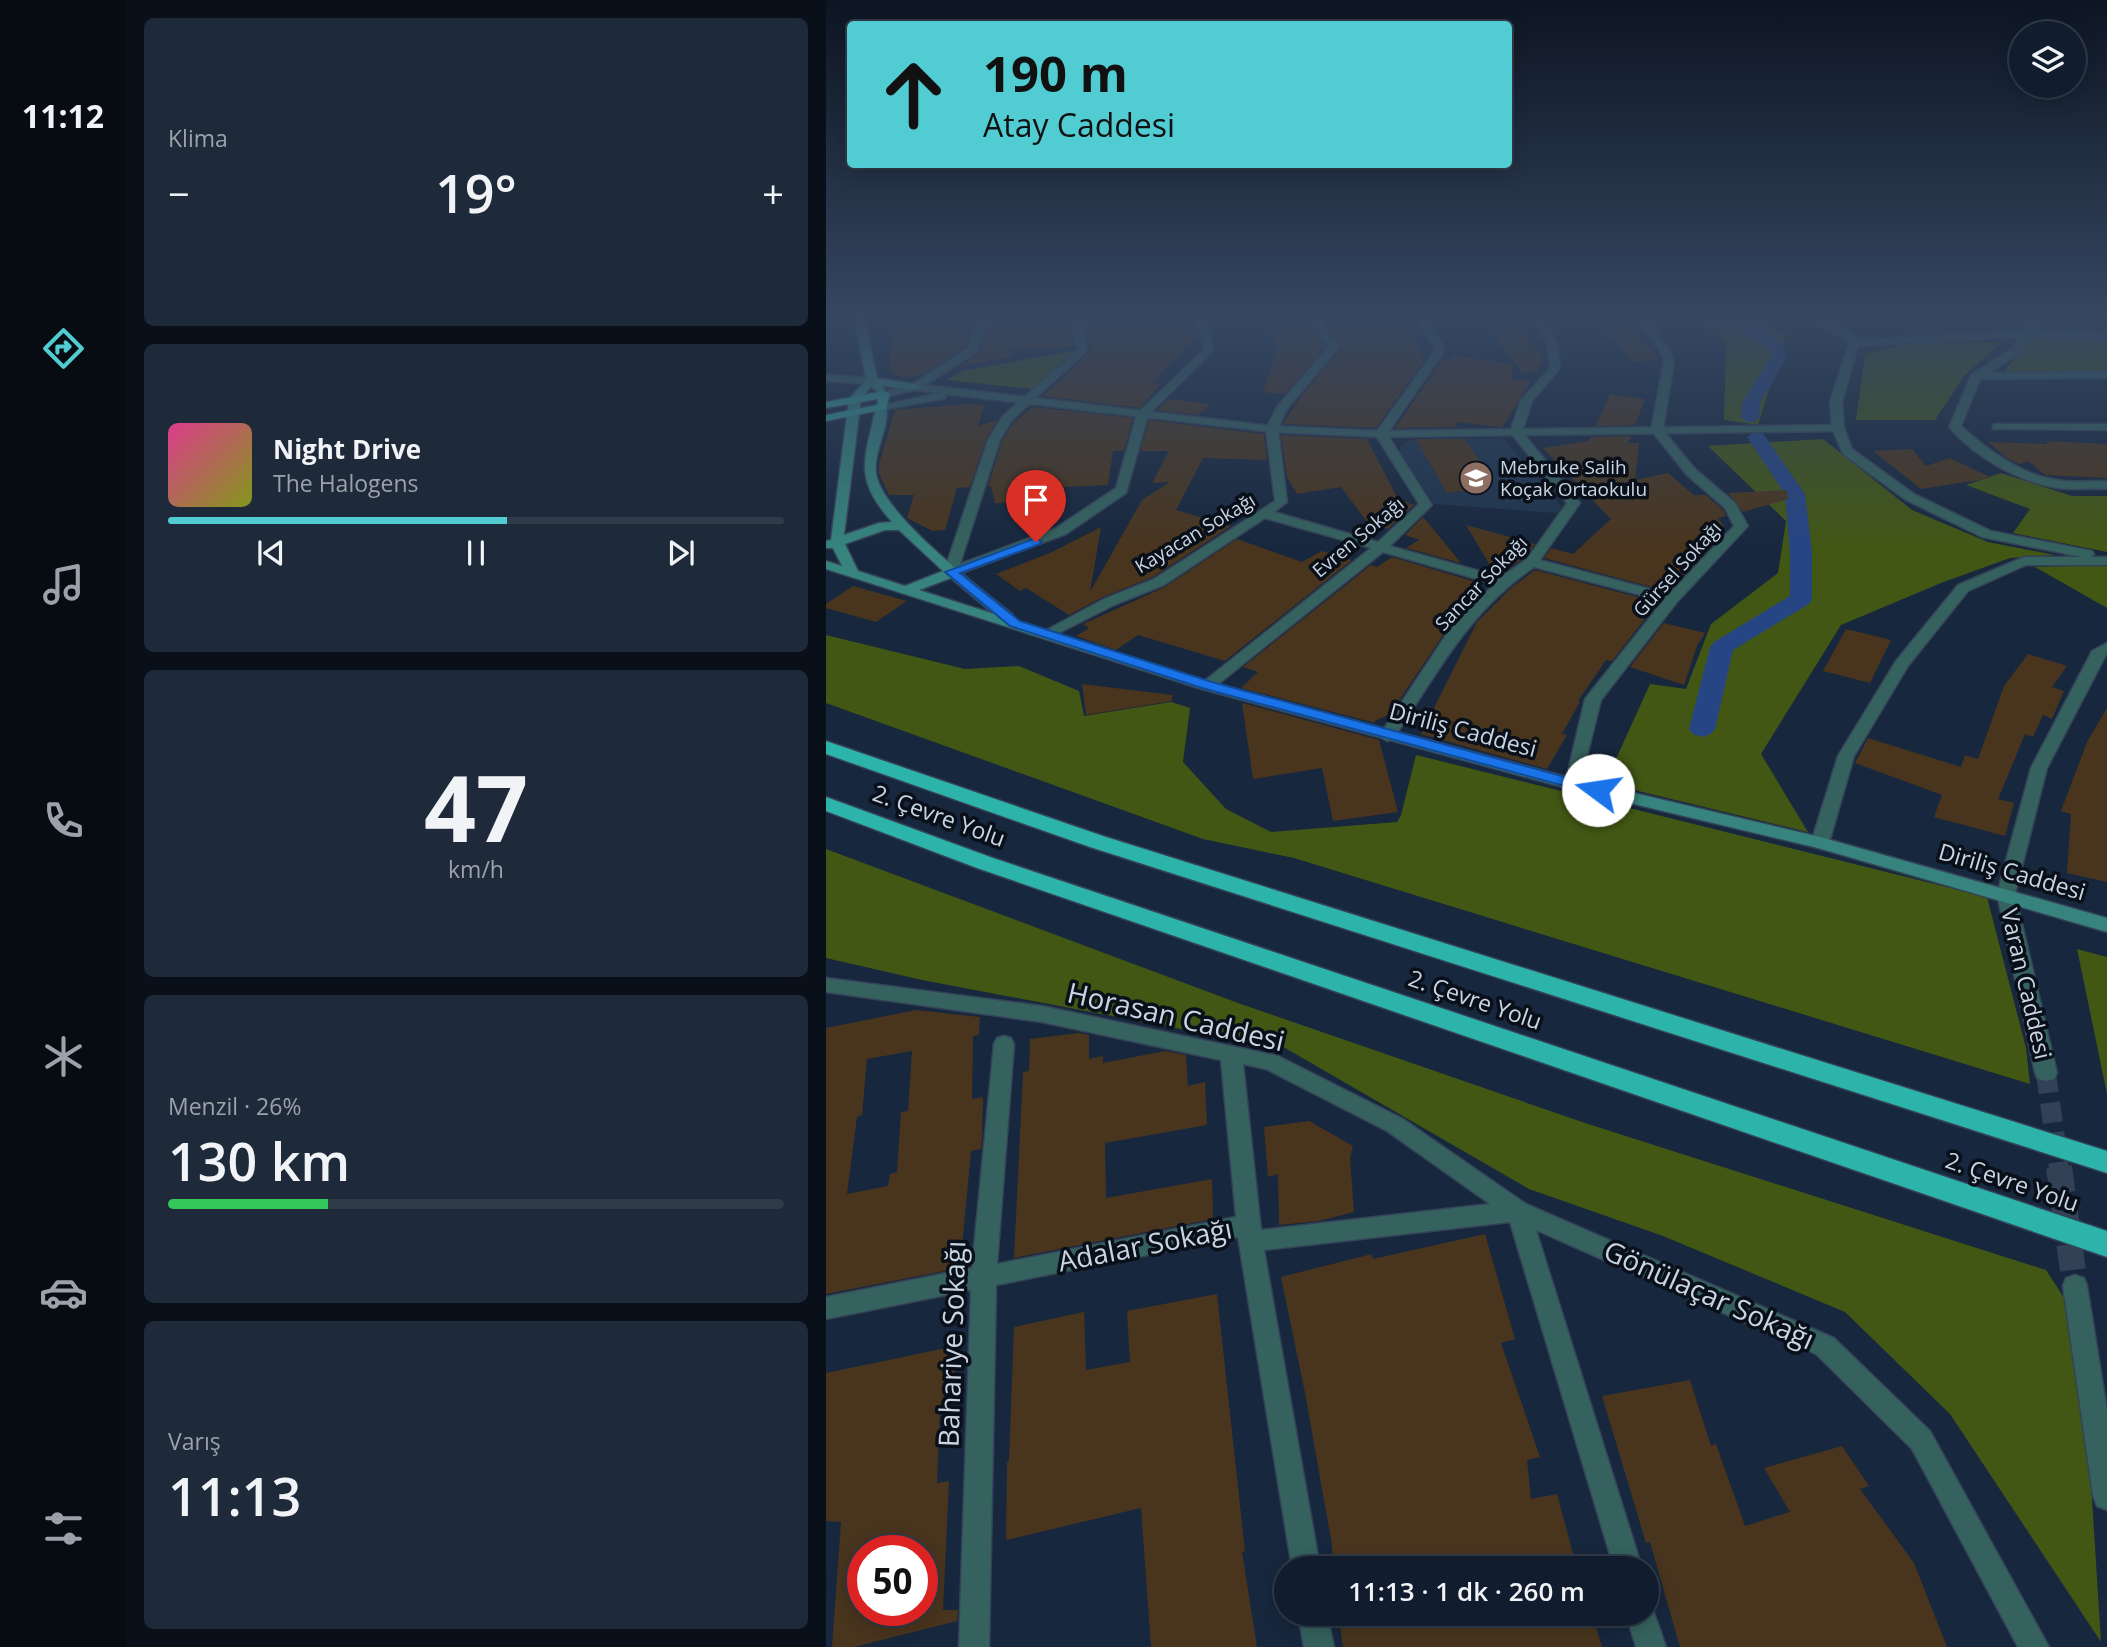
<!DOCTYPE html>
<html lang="tr">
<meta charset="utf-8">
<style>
body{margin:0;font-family:"Open Sans",sans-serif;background:#1e2a3a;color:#f1f3f6;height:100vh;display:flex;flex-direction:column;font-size:26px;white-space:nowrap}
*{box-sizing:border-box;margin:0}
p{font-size:23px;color:#9ca2aa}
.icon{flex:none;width:38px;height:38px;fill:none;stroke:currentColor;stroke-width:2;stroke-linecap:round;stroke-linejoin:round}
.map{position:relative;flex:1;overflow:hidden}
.details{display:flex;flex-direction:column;gap:18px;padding:18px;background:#091019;width:700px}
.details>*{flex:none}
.hud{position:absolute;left:21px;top:21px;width:665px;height:147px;border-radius:7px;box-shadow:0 4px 18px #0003,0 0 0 2px #303b4a;background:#51ccd3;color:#111;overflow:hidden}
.tools{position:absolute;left:1183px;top:21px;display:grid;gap:14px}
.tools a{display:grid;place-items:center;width:77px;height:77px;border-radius:50%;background:#111d2e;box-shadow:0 4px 18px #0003,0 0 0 2px #303b4a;font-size:35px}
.speed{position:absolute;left:21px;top:1535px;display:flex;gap:14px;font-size:35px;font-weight:700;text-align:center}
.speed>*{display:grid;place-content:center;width:91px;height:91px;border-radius:50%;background:#111d2e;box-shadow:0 4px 18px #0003,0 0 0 2px #303b4a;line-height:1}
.speed .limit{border:10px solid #d22;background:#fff;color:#111}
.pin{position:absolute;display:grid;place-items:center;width:60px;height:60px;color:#fff;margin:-72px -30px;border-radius:50% 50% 50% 0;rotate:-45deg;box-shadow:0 0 7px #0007}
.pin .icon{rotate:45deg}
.me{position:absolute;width:77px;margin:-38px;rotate:284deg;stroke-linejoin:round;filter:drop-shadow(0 0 5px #0008)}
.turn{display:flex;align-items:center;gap:24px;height:147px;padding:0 21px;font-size:32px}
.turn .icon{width:91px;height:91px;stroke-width:2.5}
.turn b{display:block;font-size:49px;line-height:60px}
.big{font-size:52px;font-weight:600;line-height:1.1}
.details .tile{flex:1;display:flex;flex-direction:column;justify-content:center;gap:10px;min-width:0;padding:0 24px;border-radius:10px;background:#1e2a3a}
.details .dial{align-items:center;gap:0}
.dial b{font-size:91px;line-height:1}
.song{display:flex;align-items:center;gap:21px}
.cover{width:84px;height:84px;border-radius:10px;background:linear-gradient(135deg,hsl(330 70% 55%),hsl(70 70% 35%))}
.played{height:7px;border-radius:4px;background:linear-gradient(90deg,#51ccd3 55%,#303b4a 55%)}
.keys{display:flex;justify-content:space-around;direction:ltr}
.heat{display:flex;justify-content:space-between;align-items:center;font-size:38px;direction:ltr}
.charge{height:10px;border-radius:5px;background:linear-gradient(90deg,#34c759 26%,#303b4a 0)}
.trip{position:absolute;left:448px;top:1556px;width:385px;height:70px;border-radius:35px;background:#111d2e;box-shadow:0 4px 18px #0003,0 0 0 2px #303b4a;font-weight:600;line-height:70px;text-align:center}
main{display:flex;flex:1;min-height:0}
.dock{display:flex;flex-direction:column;width:126px;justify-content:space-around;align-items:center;background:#070c12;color:#9ca2aa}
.dock .icon{width:49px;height:49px}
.dock .active{color:#51ccd3}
.dock b{font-size:32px;color:#f1f3f6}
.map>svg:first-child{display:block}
.built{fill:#1f344d}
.green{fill:#425714}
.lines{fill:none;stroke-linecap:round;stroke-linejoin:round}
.canal{fill:#264584;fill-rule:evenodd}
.building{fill:#49351e;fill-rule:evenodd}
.tertiary-tunnel-far1{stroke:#324156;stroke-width:20;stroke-dasharray:20 10;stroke-linecap:butt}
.tertiary-tunnel{stroke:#324156;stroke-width:26;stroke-dasharray:26 13;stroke-linecap:butt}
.minor-casing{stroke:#344358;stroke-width:3}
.tertiary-casing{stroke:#344358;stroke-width:3}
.secondary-casing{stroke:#344358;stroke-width:3}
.primary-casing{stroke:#344358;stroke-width:3}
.motorway-casing{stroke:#344358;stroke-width:3}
.minor{fill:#35625e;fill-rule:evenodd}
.tertiary{fill:#35625e;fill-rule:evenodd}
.secondary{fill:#36847d;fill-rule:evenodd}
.primary{fill:#339d95;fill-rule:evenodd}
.motorway{fill:#2cb4ab;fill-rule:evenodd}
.route{fill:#1a73e8;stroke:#114b97;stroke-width:2}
.labels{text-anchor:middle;stroke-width:7;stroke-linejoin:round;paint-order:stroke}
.far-poi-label{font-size:19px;fill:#cad5e3;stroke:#09101a;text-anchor:start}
.far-street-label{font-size:19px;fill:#cad5e3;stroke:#09101a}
.street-label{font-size:23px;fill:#cad5e3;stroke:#09101a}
.near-street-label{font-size:28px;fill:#cad5e3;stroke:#09101a}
</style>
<main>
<nav class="dock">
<b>11:12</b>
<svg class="icon active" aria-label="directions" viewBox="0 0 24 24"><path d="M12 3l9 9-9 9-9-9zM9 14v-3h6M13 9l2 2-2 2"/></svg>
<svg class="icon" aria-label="music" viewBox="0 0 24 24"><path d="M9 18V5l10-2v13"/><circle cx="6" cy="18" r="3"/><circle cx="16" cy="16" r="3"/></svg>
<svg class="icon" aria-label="phone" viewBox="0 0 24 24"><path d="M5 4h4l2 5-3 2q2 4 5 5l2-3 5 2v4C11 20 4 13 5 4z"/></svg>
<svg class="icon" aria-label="climate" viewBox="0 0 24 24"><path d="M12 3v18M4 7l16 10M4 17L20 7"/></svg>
<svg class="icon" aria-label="car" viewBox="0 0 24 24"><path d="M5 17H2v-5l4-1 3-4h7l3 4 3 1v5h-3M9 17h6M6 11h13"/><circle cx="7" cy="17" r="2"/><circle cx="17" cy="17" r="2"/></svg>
<svg class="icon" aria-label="filters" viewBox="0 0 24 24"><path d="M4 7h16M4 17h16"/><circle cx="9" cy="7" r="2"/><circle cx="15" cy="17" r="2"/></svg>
</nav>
<section class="details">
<div class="tile"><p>Klima</p>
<div class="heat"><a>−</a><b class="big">19°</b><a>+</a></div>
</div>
<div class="tile">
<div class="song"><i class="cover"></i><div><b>Night Drive</b><p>The Halogens</p></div></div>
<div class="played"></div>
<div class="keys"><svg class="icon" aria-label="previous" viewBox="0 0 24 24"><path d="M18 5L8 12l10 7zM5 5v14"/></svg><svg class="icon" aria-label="pause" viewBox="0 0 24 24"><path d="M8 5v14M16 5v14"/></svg><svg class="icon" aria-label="next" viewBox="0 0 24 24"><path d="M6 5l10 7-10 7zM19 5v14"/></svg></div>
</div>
<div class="tile dial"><b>47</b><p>km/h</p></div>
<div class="tile"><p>Menzil · 26%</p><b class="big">130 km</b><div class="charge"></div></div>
<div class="tile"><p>Varış</p><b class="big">11:13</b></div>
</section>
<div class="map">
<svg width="1281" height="1647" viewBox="0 0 1281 1647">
<rect width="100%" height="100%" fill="#17273d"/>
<!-- built -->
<path class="built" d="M677 438 736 507 730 513 608 504 573 451 576 445 585 440Z"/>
<!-- green -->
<path class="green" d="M872 318H931L960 336 932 425 898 420 900 343Z
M1205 338 1281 341V373L1176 374Z
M1176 342 1138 376 1109 420H1030L1039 354 1084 343Z
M251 350 207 389 121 380 136 371Z
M997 439 1086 510 1162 542 1229 555 1184 558 1115 583 1015 625 935 754 982 832 779 783 824 684 860 689 885 624 952 573 960 521 882 446Z
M1175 473 1246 496H1281V552L1187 533 1204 509 1140 485Z
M1281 565V608L1209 567Z
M0 635 139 669 193 666 253 691 258 716 345 702 364 708 357 762 400 809 445 832 571 822 575 815 590 755 1161 897 1200 1048 1204 1084 468 858 377 839 0 703Z
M0 849 412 1003 759 1123 1220 1270 1255 1324 1275 1642 1124 1414 1019 1312 837 1236 703 1189 440 1037 403 1038 96 980 0 958Z
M1251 949 1281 957V1094Z"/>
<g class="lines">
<!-- canal -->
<path class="canal" d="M902 318H920L957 344 961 357 934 403 933 418 924 423 915 418 916 403 945 357 943 350Z
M930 431 937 433 979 494 986 552V599L983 604 907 650 889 729 885 734 876 737 867 734 863 729 884 647 888 642 964 596V552L959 494 921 437Z"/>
</g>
<!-- building -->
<path class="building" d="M66 318H150L141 345 98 374 77 378 64 371Z
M165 318H250L244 329 248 346 185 350 186 356 133 367 154 352Z
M266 318H367L371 336 326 383 335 384 314 408 217 396 263 353 267 345H263L260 329Z
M768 318H795L834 359 807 362Z
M578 321 597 358H600L550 428 457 424 476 395 516 348 501 327Z
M691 322 717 360 711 372 696 373 661 325Z
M471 328H485L500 346 459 394 437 392 452 348 444 331Z
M627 356 687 364 686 379 705 381 676 427 628 422 632 427 569 428 616 360H624Z
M784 394 819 399 809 425 770 426Z
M342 399 385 404 372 415 331 410Z
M143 404 158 405 152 426 172 420 160 439 144 487 131 488 119 530 107 531 81 518 88 495H63L53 473V464L69 410Z
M207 407 307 418 298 451H287L282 485 218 488 213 501 169 503 165 486H162L176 441 188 422Z
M323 420 438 434 441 460 377 458 350 510 405 526 327 577 277 597 243 615 200 588 194 591 170 574 226 552 275 527 264 592 316 500 344 482 326 483 343 451H314Z
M455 435 541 439 572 499 588 505 562 529 541 522 515 487 471 494 461 477Z
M805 436 802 443H813L809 480 842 473 868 495H880L897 510 900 516 892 518 898 526 863 569 840 591 718 558 725 548 747 554 785 519 717 448 763 441 765 437Z
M590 439H639L667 481 648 484 652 489 621 493Z
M1220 441 1281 444V478L1219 475 1202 461 1193 464 1181 458 1162 442 1222 444Z
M1086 449 1100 466 1124 458 1166 478 1095 489 1047 451Z
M961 490 962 499 917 512 902 493Z
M597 517 608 530 635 563 580 548 593 540 579 535Z
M640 525 709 544 699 557 675 574 668 572Z
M411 539 476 562 496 551 526 560 399 661 312 635 290 650 250 636 263 628 257 624 339 587Z
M566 557 650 582 658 591 622 628 572 702 560 716 548 721 549 723 415 688 432 672 417 667 545 565 551 567Z
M709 570 830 602 815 618 819 619 786 661 780 660 752 701 754 702 736 734 741 735 721 769 595 734 651 622 686 587Z
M27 586 81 601 50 622 0 608V604Z
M838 623 879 633 871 646 858 685 804 667Z
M1020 629 1065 640 1044 683 997 671Z
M1202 654 1241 666 1226 687 1238 691 1226 719 1217 715 1207 737 1199 734 1172 799 1188 803 1179 836 1108 817 1116 795 1029 763 1042 738 1135 767 1139 755 1152 759 1178 686Z
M256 684 346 695V701L260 715Z
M416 703 553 740 572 812 507 821 496 768 427 779Z
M1281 708V882L1241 873 1245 814 1235 811 1261 742Z
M90 1010 154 1017 153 1035 147 1036 146 1099 157 1097 156 1138 155 1149 145 1151 134 1268 0 1294V1028ZM86 1051 82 1111 75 1112 71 1172 64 1174 62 1186 21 1194 31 1117 36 1115 41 1059Z
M253 1033 263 1035V1059L277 1056V1063L339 1051 360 1055 362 1086 379 1082 381 1125 279 1143 280 1198 386 1179 387 1219 188 1258 197 1072 203 1071 204 1039Z
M483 1121 527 1146 524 1158 528 1212 493 1221 453 1225 452 1174 442 1177 438 1127Z
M659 1234 689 1339 675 1343 714 1457 701 1460 705 1499 731 1494 749 1561 725 1568H507L506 1545 479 1393 455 1277 546 1254 547 1259Z
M391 1294 419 1551 416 1552 431 1647H325L315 1508 180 1540 181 1462 183 1461 188 1327 258 1312 260 1370 304 1362 301 1311Z
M130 1346 127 1404 114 1407 111 1483 123 1481 117 1610H132L131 1621 28 1647H6L15 1522 0 1521V1373ZM37 1550H96V1610H37Z
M864 1380 885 1446 890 1444 919 1526 964 1512 938 1468 1016 1446 1043 1486 1034 1489 1088 1563 1121 1647H854L824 1542 820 1543 776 1396Z
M547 1614H628L631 1624 661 1614H766L776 1647H517L513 1620Z"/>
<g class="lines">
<!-- tertiary-tunnel-far1 -->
<path class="tertiary-tunnel-far1" d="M1220 1073 1233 1168"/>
<!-- tertiary-tunnel -->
<path class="tertiary-tunnel" d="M1233 1167 1249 1286"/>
<defs>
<path id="minor" d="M153 318H163L152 351 93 389H85V385L143 347Z
M253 318H263L257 329 261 351 186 420 174 440 134 564 230 528 290 488 311 414 378 349 369 318H379L388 350 322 415 300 493 240 534 130 575H120L118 572 162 440 177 416 251 350 247 329Z
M486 318H496V325L514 346 460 410 452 429 461 502 448 512 552 542 593 504 549 434 609 350 591 318H601L619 350 561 434 606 505 564 546 675 577 701 559 741 503 684 432 695 400 724 368 722 345 706 318H716L732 345 734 368 706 401 696 432 754 503 714 560 843 594 908 526 899 508 861 475 825 430 838 361 833 349 810 318H820L843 349 848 361 837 430 869 469 909 503 922 526 851 602 775 700 753 788 747 789 739 784 759 699 837 601 708 567C640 614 612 673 567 739L561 741 553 736 624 629 668 584 557 552 386 689H376L373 686 376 683 545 548 439 518 338 585 288 605 227 636 222 637 215 633 278 599 328 579 449 501 440 429 451 407 503 346 486 325Z
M986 318C1001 318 1022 327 1031 340L1196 331 1204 318H1214L1207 331 1281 333V339L1203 337 1194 353 1163 373 1281 372V378L1154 379 1135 426C1162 450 1195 475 1231 480 1247 483 1264 481 1281 481V489C1265 488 1248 490 1232 488 1192 482 1149 457 1123 427L1146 374 1186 349 1193 337 1032 346 1016 402 1018 428 1026 449 1088 494 1165 531 1266 551 1268 554 1265 557H1281V565H1200L1142 591 1082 666 1028 756 1003 843 994 849 985 843 1012 756 1070 661 1132 585 1198 557H1256L1156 537 1080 500 1017 454 1006 428 1004 402 1023 343Z
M0 375 46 378 51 381 46 384 0 381Z
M1171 424H1281V430L1167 429V425Z
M1281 643V653L1221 768 1189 894 1187 898H1173L1171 894 1205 768 1266 651Z
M0 978 216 1006 452 1056 577 1119 700 1204 1008 1338 1104 1431 1223 1647H1192L1086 1449 990 1354 710 1230 816 1568H788L684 1222 438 1250 494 1568H466L412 1237 170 1285 163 1647H133L145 1290 0 1319V1297L146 1268 168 1044 171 1038 178 1036 185 1038 188 1044 171 1264 410 1217 395 1060 216 1022 0 992ZM417 1064 440 1069 561 1131 664 1204 435 1230Z
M821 1602 825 1604 840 1647H810L800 1614H821Z
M472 1614H501L508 1647H478Z"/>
<path id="tertiary" d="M89 384 446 426 555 431 1012 425 1018 428 1012 431 555 437 446 432 119 394V398L115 399 56 410 50 407 113 393 89 390 58 397 52 394Z
M1180 888 1187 890 1189 894 1231 1073 1228 1079 1220 1081 1212 1079 1209 1073 1171 894 1173 890Z
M1249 1275 1258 1278 1261 1286 1281 1410V1510L1271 1506 1267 1496 1237 1286 1240 1278Z"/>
<path id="secondary" d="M28 318H38L51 378 89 384 94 387 89 390 56 386 59 390 54 393 45 387 35 399 18 535 53 523 66 522C26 477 39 460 50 407L60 405C65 425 47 451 50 473 55 513 152 587 186 614V620L386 683 749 779 994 837 1281 918V932L992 848 741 788 376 689 0 569V561L16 566 7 548H0V541L5 540 23 399 40 380ZM59 530H73L117 571 79 586 32 571 19 544ZM125 578 168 614 93 590Z"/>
<path id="primary" d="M58 391 64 394 60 409 0 421V415L51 405 52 399 0 408V402Z"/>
<path id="motorway" d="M0 741 280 837 1281 1151V1173L264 847 0 754Z
M0 797 167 858 1281 1231V1257L151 868 0 811Z"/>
</defs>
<!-- minor casing -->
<use href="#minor" class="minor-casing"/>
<!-- tertiary casing -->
<use href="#tertiary" class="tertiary-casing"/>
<!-- secondary casing -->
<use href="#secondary" class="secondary-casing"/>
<!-- primary casing -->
<use href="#primary" class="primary-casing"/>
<!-- motorway casing -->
<use href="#motorway" class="motorway-casing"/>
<!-- minor -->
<use href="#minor" class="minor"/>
<!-- tertiary -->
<use href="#tertiary" class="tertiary"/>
<!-- secondary -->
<use href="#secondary" class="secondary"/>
<!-- primary -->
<use href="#primary" class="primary"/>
<!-- motorway -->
<use href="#motorway" class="motorway"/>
</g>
<!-- sky -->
<linearGradient id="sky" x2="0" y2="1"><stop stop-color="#0d1522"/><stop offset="0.58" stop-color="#364762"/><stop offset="1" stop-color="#364762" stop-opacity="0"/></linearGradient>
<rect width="1281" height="548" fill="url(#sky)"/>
<!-- route -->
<path class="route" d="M210 538 216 542 214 544 134 573 194 621 386 682 777 787 780 790 772 795 376 688 184 626 119 572Z"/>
<!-- icons -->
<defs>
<symbol id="school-disc" viewBox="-11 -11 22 22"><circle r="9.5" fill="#8d6e63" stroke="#09101a"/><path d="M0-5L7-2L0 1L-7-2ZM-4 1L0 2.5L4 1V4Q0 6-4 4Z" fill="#fff"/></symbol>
</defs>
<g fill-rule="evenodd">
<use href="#school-disc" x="631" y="459" width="38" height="38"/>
</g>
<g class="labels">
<!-- far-poi labels -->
<g class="far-poi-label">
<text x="674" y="474">Mebruke Salih<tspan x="674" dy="22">Koçak Ortaokulu</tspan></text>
</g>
<!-- far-street labels -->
<g class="far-street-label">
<text transform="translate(369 533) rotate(-31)" y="7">Kayacan Sokağı</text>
<text transform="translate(532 537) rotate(-40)" y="7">Evren Sokağı</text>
<text transform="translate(851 569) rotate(-48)" y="7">Gürsel Sokağı</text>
<text transform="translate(655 583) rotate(-46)" y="7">Sancar Sokağı</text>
</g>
<!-- street labels -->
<g class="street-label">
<text transform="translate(637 730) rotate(15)" y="8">Diriliş Caddesi</text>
<text transform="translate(113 816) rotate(20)" y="8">2. Çevre Yolu</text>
<text transform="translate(1186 872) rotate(16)" y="8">Diriliş Caddesi</text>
<text transform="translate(1200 984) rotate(77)" y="8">Varan Caddesi</text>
<text transform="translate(649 1000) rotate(19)" y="8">2. Çevre Yolu</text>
<text transform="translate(1186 1182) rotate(19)" y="8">2. Çevre Yolu</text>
</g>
<!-- near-street labels -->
<g class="near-street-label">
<text transform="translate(350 1017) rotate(13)" y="10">Horasan Caddesi</text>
<text transform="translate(319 1245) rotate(-11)" y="10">Adalar Sokağı</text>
<text transform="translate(883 1295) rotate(24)" y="10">Gönülaçar Sokağı</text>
<text transform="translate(126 1344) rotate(-88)" y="10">Bahariye Sokağı</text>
</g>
</g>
</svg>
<div class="tools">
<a><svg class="icon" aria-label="layers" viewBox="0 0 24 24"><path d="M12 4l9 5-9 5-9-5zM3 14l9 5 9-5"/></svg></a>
</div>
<div class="speed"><div class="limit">50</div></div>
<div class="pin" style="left:210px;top:542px;background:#d93025"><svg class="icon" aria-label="arrive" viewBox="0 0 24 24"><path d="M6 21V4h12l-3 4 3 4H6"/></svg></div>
<svg class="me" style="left:772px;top:790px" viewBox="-20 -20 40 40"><circle r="19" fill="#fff"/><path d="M0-13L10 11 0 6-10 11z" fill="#1a73e8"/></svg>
<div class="trip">11:13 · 1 dk · 260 m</div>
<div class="hud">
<div class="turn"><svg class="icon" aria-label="ahead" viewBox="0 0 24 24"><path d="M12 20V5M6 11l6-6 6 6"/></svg><div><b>190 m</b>Atay Caddesi</div></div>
</div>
</div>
</main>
